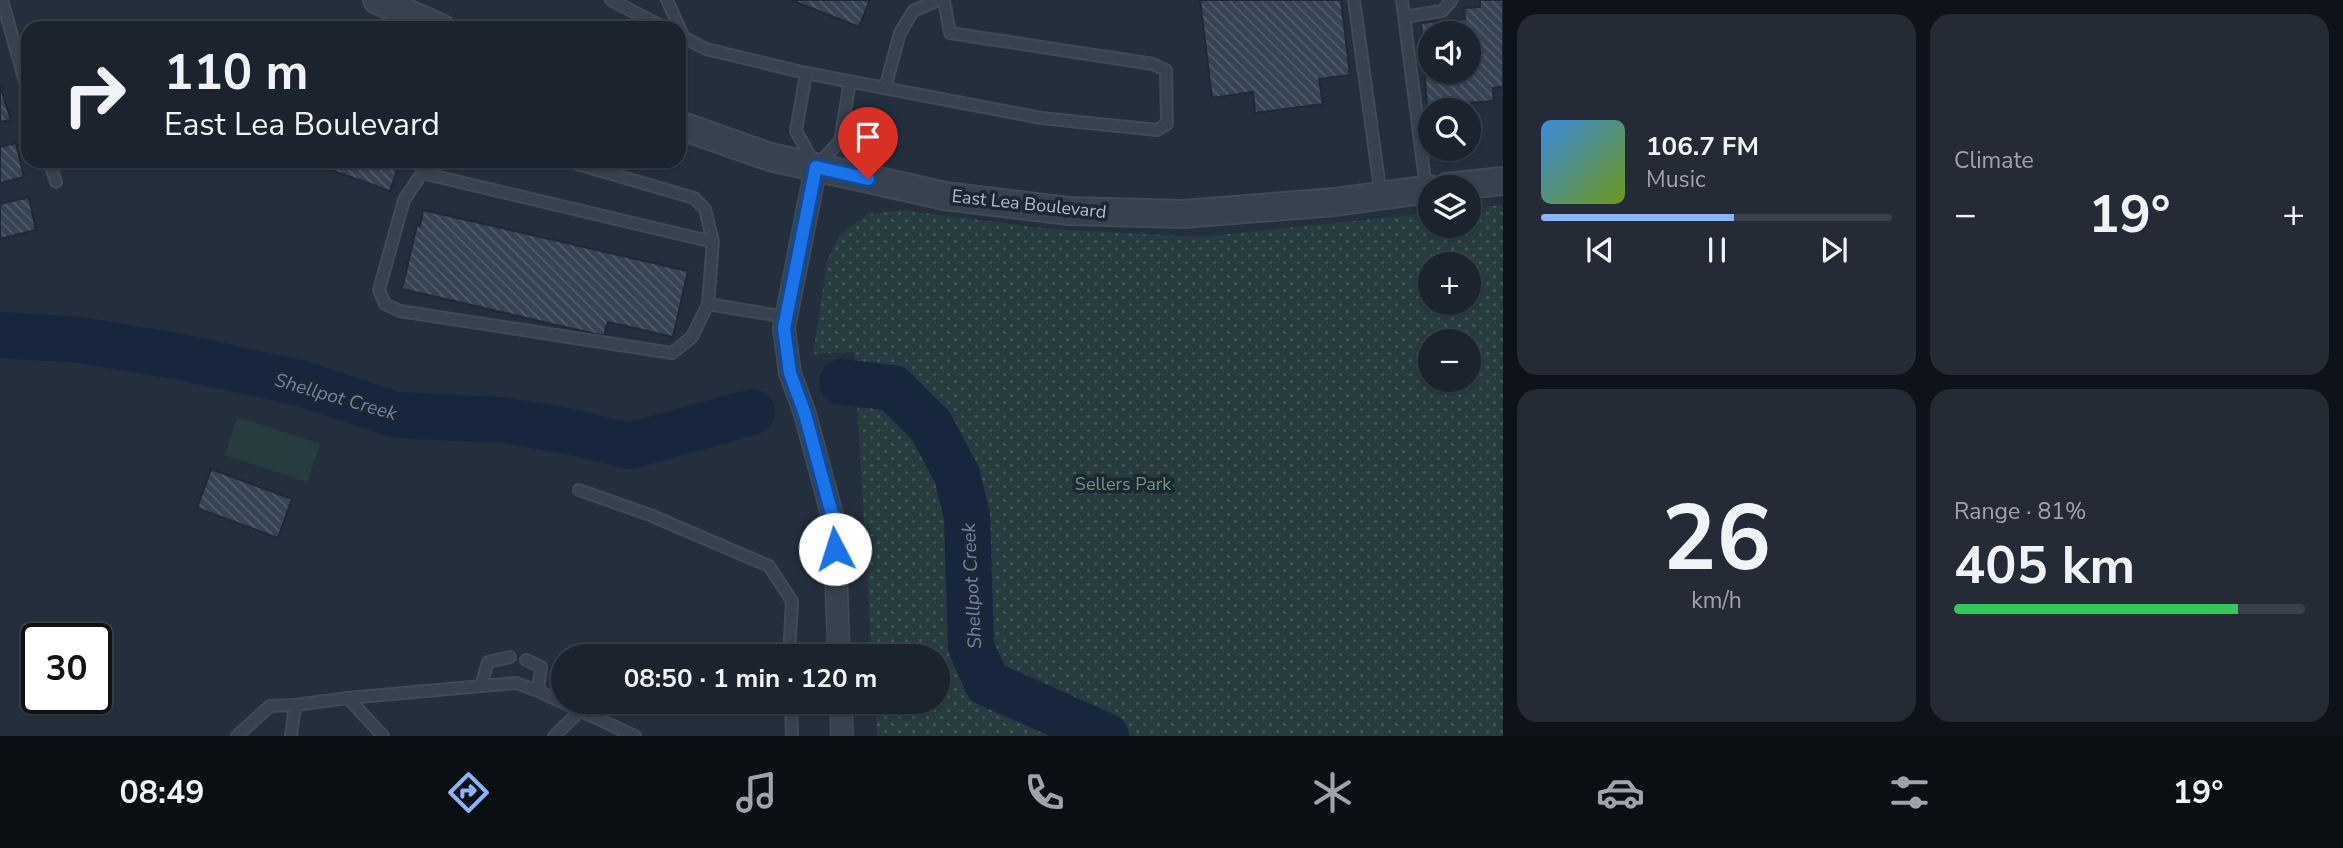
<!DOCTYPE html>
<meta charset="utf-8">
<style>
body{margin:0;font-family:"Nunito Sans",sans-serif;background:#242b36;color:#f1f3f6;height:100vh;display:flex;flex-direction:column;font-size:26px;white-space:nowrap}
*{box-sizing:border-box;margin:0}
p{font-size:23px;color:#a0a4aa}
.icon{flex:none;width:38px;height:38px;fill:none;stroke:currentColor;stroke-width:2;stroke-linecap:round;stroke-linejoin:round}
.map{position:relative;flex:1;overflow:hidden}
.panel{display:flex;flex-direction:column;gap:14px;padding:14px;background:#0f1319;width:840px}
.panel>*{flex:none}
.hud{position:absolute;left:21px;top:21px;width:665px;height:147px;border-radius:21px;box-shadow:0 2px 5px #0004,0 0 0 2px #39404a;background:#1b232e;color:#f1f3f6;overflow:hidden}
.buttons{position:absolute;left:1418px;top:21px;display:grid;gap:14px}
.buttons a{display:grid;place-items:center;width:63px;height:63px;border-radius:50%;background:#1b232e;box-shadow:0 2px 5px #0004,0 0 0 2px #39404a;font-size:35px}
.speed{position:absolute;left:21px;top:623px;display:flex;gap:14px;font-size:35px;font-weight:700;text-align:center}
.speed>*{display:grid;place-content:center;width:91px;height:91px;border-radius:50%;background:#1b232e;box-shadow:0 2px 5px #0004,0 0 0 2px #39404a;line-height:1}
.speed .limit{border:4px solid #111;border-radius:10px;background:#fff;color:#111}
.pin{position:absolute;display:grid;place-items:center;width:60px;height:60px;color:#fff;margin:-72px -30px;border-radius:50% 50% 50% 0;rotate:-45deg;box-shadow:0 0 7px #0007}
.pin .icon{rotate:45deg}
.me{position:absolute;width:77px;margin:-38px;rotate:355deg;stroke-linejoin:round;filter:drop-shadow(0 0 5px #0008)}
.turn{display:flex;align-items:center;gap:24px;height:147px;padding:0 28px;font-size:32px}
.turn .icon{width:91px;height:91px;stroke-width:2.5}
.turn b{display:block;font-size:49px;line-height:60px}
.big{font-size:52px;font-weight:700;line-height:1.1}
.panel .widget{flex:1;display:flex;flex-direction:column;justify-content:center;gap:10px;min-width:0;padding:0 24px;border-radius:21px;background:#242b36}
.panel .dial{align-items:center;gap:0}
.dial b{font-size:91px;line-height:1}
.song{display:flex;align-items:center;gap:21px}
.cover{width:84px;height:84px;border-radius:10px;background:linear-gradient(135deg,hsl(210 70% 55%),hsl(80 70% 35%))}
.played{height:7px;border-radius:4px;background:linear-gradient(90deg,#8ab4f8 55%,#39404a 55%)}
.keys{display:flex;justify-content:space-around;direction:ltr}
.heat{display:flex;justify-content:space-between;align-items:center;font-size:38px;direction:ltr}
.charge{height:10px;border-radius:5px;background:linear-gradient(90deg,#34c759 81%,#39404a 0)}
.panel .tiles{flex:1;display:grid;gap:14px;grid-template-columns:repeat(2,1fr)}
.trip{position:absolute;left:551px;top:644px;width:399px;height:70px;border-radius:35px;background:#1b232e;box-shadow:0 2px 5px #0004,0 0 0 2px #39404a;font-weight:700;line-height:70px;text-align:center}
.tabs{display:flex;height:112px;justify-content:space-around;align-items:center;background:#0b0e12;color:#a0a4aa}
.tabs .icon{width:49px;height:49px}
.tabs .current{color:#8ab4f8}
.tabs b{font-size:32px;color:#f1f3f6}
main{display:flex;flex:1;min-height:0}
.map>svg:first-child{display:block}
.grass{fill:url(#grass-dots);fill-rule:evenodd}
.garden{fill:#263c3f}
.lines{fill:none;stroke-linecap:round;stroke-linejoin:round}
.river{stroke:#17263c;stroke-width:46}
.building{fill:url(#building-back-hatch);stroke:#1f2835;stroke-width:2;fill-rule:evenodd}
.service-casing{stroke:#414a57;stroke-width:14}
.minor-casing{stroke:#414a57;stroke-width:24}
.tertiary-casing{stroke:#414a57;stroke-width:30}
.service{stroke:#38414e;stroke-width:10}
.minor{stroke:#38414e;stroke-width:21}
.tertiary{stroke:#38414e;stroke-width:26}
.route-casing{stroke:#114b97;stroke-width:18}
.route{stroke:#1a73e8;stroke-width:12}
.labels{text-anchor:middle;stroke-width:7;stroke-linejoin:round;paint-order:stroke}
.street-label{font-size:18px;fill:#b4bcc9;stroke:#1d2633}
.park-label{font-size:18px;fill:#6b9a76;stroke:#1d2633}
.water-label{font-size:19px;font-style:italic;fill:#6d86a8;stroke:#1d2633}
</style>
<main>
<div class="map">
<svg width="1503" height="736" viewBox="0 0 1503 736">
<defs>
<pattern id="grass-dots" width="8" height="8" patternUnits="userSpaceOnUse" patternTransform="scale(1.75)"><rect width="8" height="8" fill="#263c3f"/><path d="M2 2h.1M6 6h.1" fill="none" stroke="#435659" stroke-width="1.8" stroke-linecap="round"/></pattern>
<pattern id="building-back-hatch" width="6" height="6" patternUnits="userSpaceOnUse" patternTransform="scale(1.75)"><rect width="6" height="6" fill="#364354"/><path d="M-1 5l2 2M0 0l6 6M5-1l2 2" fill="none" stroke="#515c6b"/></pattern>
</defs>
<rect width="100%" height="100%" fill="#242f3e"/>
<!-- grass -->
<path class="grass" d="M1503 205V736H877L875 702H938V656H872L854 352 813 354 827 261 840 234 868 214 902 210 1050 229 1201 237 1430 213V226H1468V209ZM1430 264H1468V303H1430ZM1430 341H1468V380H1430Z"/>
<!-- garden -->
<path class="garden" d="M237 417 320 444 307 482 225 455Z"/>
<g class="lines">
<!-- river -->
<path class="river" d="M0 335 80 340 180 357 300 383 396 415 502 420 567 431 630 446 752 412
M842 382 893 388 931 426 957 475 967 516 971 647 987 683 1106 736"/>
</g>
<!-- building -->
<path class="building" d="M791 0H870L859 27Z
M1200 0H1341L1350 75 1319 79 1323 104 1255 113 1253 92 1212 98Z
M1480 0H1503V87L1493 88 1494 101 1427 106 1421 23 1465 19 1464 8 1480 7ZM1430 33H1468V72H1430Z
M0 86 11 120 0 122Z
M16 143 24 177 0 183V147Z
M305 161H400L390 191Z
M29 197 36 230 0 239V204Z
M423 210 688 271 673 337 608 322 604 336 402 289 417 225 420 226Z
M211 469 292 499 278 538 197 508Z"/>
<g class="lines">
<defs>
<path id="service" d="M2 0 28 92
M611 0 665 28
M667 0 684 38
M1354 0 1381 196
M1402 0 1426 188
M1404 17 1442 11 1452 0
M679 35 706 49 806 73 1041 118 1157 130 1167 124 1166 70 1153 64 950 33 944 0
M806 73 796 131 816 167 840 141 850 81
M885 88 900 33 913 11 939 0
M49 161 56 182
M430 161 404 200 379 290 385 304 400 311 672 353 692 337 708 304 713 242 705 209 694 198 567 161
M422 173 713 242
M708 304 786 317
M579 490 650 515 769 566 792 601 789 656
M526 660 541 667 538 691
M481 686 488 662 510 657
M348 698 383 736
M791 702 792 736
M237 736 270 706 295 705 348 698 516 683 538 691 635 736
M291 736 295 705
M554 736 581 710"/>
<path id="minor" d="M816 167 784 328 790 373 805 414 834 522 839 656
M841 702 842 736"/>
<path id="tertiary" d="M377 0 441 28
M679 125 770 157 945 196 1069 211 1183 214 1335 202 1430 189
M1447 187 1503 181"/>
</defs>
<!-- service casing -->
<use href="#service" class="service-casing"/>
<!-- minor casing -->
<use href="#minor" class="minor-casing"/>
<!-- tertiary casing -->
<use href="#tertiary" class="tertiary-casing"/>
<!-- service -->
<use href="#service" class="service"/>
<!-- minor -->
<use href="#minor" class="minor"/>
<!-- tertiary -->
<use href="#tertiary" class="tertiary"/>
</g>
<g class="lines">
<defs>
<path id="route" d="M835 549 834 522 805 414 790 373 784 328 816 167 868 179"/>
</defs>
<!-- route casing -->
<use href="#route" class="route-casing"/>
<!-- route -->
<use href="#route" class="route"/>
</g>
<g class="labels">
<!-- street labels -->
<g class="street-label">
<text transform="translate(1029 204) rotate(6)" y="6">East Lea Boulevard</text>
</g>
<!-- park labels -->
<g class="park-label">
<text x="1123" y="490">Sellers Park</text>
</g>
<!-- water labels -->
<g class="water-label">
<text transform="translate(336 396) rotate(16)" y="7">Shellpot Creek</text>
<text transform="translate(971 586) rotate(-93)" y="7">Shellpot Creek</text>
</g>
</g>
</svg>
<div class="buttons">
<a><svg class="icon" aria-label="sound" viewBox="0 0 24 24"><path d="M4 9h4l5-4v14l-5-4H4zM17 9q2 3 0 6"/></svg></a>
<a><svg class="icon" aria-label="search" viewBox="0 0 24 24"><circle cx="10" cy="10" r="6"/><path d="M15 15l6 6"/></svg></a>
<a><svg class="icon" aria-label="layers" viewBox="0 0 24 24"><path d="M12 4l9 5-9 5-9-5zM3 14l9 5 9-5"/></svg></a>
<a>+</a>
<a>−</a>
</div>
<div class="speed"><div class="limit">30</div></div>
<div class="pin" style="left:868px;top:179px;background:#d93025"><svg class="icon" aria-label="arrive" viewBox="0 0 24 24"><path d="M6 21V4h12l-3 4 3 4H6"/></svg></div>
<svg class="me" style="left:835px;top:549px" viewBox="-20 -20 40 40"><circle r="19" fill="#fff"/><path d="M0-13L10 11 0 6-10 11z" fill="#1a73e8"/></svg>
<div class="trip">08:50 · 1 min · 120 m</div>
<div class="hud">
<div class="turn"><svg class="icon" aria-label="right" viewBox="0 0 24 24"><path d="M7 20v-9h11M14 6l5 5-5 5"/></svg><div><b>110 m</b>East Lea Boulevard</div></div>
</div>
</div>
<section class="panel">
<div class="tiles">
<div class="widget">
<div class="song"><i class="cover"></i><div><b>106.7 FM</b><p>Music</p></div></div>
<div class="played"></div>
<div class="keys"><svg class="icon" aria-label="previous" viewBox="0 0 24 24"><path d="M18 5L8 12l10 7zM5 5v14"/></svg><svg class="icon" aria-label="pause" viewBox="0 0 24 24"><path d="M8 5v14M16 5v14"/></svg><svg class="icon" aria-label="next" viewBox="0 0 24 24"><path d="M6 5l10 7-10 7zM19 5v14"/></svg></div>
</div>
<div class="widget"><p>Climate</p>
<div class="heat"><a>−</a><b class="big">19°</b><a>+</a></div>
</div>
<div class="widget dial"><b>26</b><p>km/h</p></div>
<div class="widget"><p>Range · 81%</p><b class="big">405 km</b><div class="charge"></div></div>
</div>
</section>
</main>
<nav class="tabs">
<b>08:49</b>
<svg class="icon current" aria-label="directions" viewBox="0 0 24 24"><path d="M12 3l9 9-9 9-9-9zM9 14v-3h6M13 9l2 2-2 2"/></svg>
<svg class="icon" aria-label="music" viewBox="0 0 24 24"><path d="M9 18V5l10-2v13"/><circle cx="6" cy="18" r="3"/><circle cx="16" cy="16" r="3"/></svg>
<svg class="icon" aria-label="phone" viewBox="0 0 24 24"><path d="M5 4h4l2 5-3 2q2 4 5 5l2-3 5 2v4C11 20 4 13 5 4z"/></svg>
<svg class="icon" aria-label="climate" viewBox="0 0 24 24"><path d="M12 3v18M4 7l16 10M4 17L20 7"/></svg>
<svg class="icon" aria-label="car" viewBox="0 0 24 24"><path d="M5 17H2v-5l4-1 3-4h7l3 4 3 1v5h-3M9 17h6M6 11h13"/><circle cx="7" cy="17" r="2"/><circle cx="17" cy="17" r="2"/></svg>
<svg class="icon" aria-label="filters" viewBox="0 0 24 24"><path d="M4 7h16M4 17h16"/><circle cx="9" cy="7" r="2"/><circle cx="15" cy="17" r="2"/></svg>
<b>19°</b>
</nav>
